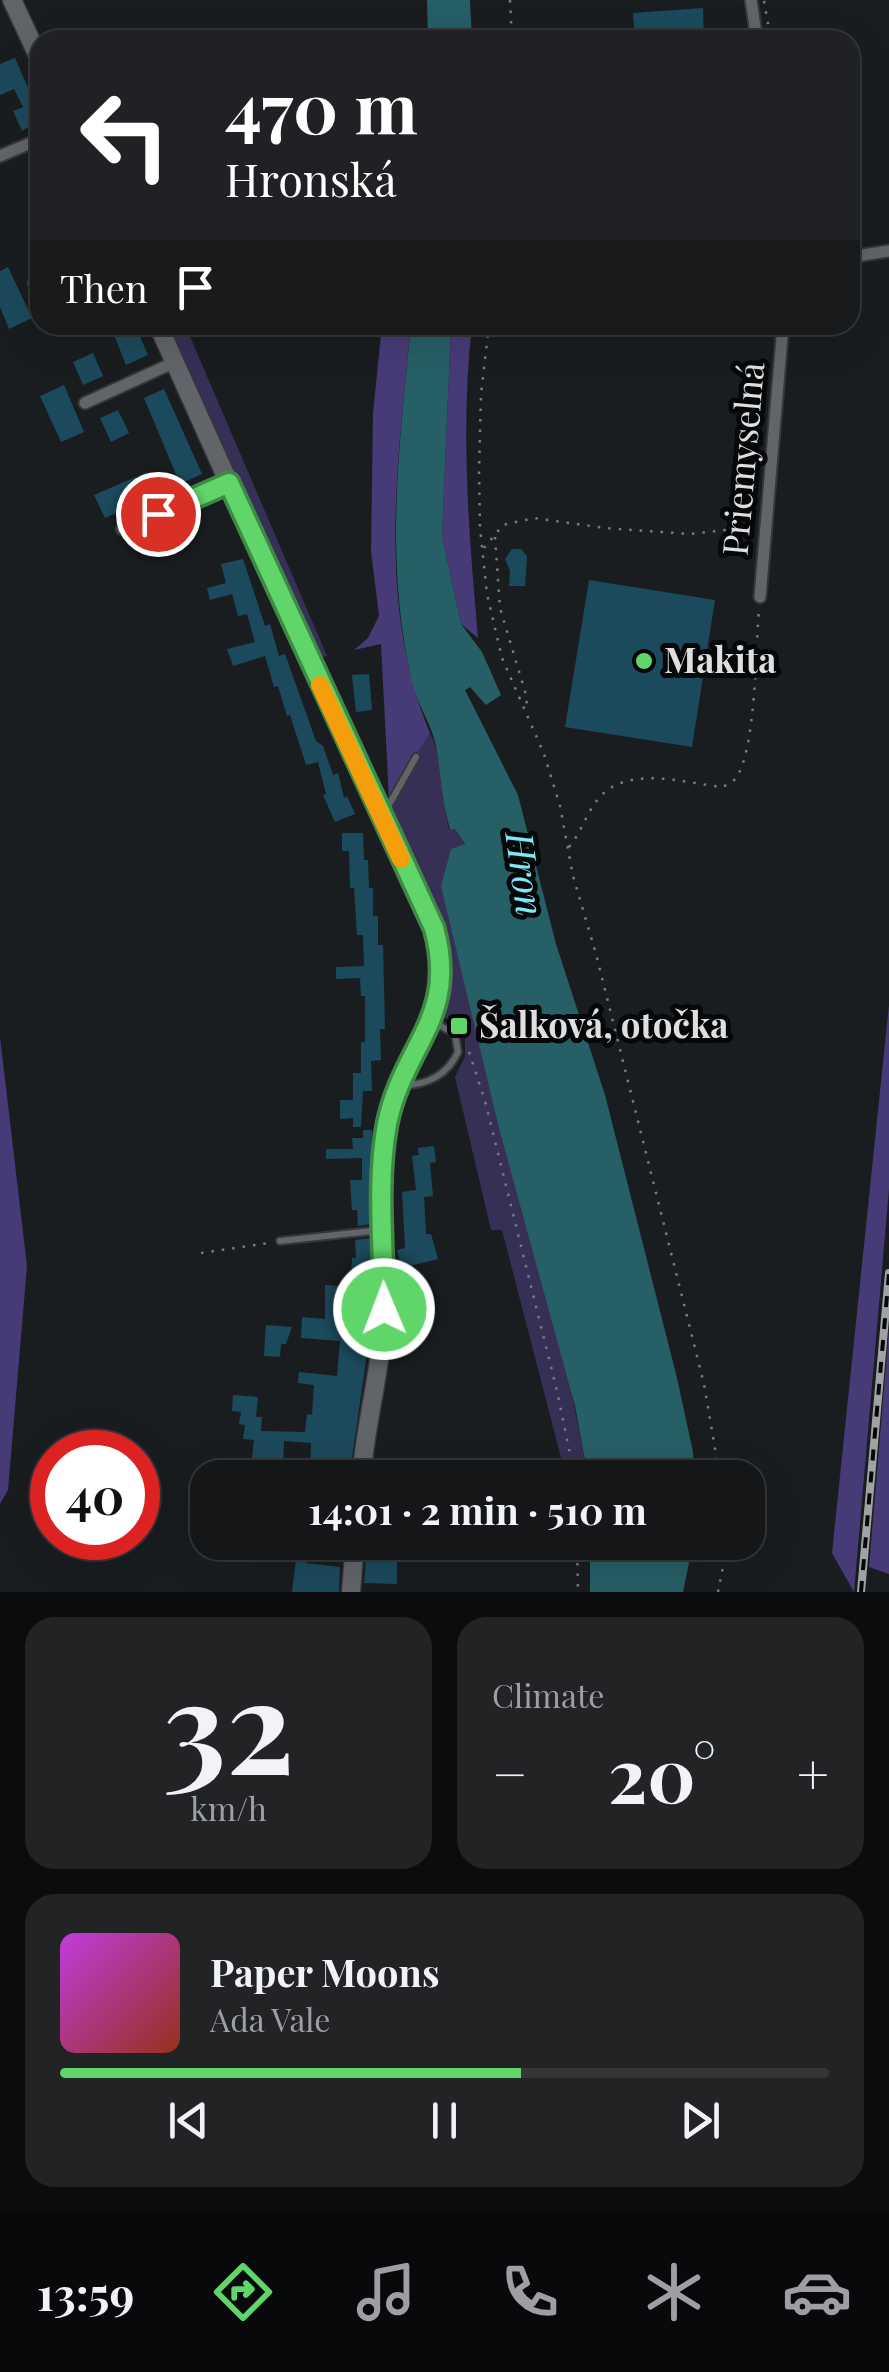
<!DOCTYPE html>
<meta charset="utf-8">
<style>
body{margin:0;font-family:"Playfair Display",serif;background:#212325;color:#f1f3f6;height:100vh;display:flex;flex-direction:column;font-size:38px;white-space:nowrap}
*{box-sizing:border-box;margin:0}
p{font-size:32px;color:#9d9fa2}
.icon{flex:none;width:55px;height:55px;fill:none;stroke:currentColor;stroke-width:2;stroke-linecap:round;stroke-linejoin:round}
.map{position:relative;height:1592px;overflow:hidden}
.sheet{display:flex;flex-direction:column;gap:25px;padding:25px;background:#0b0c0d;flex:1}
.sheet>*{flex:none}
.top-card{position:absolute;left:30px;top:30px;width:830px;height:305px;border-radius:30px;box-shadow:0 10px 40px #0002,0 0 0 2px #333537;background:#202124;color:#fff;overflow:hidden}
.speed{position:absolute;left:30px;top:1430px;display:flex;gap:20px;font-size:50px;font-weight:700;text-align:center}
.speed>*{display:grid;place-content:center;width:130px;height:130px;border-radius:50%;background:#141618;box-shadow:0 10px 40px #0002,0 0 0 2px #333537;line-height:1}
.speed .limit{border:15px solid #d22;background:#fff;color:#111}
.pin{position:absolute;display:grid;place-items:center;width:85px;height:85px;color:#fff;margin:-42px;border:5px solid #fff;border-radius:50%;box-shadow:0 2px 10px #0007}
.me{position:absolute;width:110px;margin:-55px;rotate:359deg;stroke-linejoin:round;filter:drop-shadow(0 0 8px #0008)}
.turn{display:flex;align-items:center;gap:35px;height:210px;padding:0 30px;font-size:45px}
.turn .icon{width:130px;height:130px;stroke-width:2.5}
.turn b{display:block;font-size:70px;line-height:85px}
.then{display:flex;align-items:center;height:95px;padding:0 30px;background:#0003;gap:20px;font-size:38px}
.big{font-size:75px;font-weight:700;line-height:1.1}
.sheet .widget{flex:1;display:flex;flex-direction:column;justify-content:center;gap:15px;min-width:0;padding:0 35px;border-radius:30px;background:#212325}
.sheet .dial{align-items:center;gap:0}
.dial b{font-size:130px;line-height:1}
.song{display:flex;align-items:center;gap:30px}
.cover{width:120px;height:120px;border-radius:15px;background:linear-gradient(135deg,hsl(290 70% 55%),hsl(10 70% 35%))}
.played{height:10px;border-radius:5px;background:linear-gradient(90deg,#60d56a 60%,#333537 60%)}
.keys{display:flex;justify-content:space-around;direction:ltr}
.heat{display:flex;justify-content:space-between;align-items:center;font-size:55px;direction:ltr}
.sheet .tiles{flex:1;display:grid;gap:25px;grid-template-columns:1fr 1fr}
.widget:last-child{grid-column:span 2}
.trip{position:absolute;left:190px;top:1460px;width:575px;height:100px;border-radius:30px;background:#141618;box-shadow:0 10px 40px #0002,0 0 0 2px #333537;font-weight:700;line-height:100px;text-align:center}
.menu{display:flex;height:160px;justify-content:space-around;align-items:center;background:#08090a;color:#9d9fa2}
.menu .icon{width:70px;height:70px}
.menu .selected{color:#60d56a}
.menu b{font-size:45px;color:#f1f3f6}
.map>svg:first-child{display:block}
.green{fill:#373056}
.forest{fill:#473b77}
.water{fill:#275f66}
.building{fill:#1c4a5d;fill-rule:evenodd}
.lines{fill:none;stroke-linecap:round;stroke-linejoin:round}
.lane-casing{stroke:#353739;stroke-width:10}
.street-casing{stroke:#353739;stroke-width:15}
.secondary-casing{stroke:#353739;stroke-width:21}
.path{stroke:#797c7e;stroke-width:2.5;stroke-dasharray:2.5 8;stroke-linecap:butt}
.lane{stroke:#616569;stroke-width:6}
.street{stroke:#616569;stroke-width:11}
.secondary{stroke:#616569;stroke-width:18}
.rail-casing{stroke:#a0a3a5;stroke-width:8}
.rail{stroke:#060708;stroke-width:4;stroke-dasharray:11;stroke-linecap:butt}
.route-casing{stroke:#3e8a45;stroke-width:25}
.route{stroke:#60d56a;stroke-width:18}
.slow{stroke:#f59e0b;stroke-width:18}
.poi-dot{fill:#60d56a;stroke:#060708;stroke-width:4}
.labels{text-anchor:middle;stroke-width:10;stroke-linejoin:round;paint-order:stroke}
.street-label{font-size:35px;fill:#dddfe1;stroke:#060708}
.poi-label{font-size:35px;font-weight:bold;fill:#dddfe1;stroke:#060708;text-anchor:start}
.water-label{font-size:38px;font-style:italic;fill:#7deaf9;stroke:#060708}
</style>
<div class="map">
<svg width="889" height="1592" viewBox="0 0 889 1592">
<rect width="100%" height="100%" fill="#1a1d20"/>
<!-- green -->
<path class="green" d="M166 325H185L327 656 318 658 237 487Z
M430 733C442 753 442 802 449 829H455L465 845 588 1477H566L502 1230H491L455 1077 465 1056V1036L441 1013 433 904 389 799Z"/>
<!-- forest -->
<path class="forest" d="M382 325H411C398 459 376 604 430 733L389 799 381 644 354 650 368 638 379 616 371 551 373 413Z
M451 325H472C460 428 469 535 478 638L461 624 442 536Z
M889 1005V1189L854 1592 832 1553Z
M0 1037 27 1266 8 1490 0 1504Z
M889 1329V1574L869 1567Z"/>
<!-- water -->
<path class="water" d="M427 0H470L472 40H428Z
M411 325H451L442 536 461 624 482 652 501 695 486 705 470 687 465 690 518 795 556 944 605 1095 677 1378 693 1452 694 1477H588L575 1406 499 1128 441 886 451 849 465 844 455 829H450C442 802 441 774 436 746 432 725 417 704 412 682 384 560 399 448 411 325Z
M590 1543H693L683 1592H590Z"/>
<!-- building -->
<path class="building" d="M703 8 704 40H635L633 13Z
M15 58 40 115V119L22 131 13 111 23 107 14 89 0 95V64Z
M8 267 32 318 9 329 0 307V271Z
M110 325H135L148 355 126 365Z
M93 353 103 376 83 385 73 362Z
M64 385 84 432 61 442 40 396Z
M164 389 202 474 180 484 144 398Z
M118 410 129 433 111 442 100 418Z
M147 472 157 496 105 518 94 495Z
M512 549H521L527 556 525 586H509L510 571 505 559Z
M243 559 265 626 270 624 279 656 285 654 316 741 323 746 333 775 338 773 344 798 347 796 355 814 335 822 323 795 326 794 318 762 306 765 290 715 287 716 278 686 274 687 265 656 233 666 227 649 255 642 247 614 238 616 232 594 210 600 207 588 226 583 221 564Z
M589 580 715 600 692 747 565 727Z
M369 674 372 710 356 712 352 675Z
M342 833H363L364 860H368L369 888H373V916H378V945H383L385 1029H380L381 1060 371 1061 372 1091H363L361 1127H353V1118L340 1119V1100H353V1073H361V1042H365V996H361L360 978 336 979V967L364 966 363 935H357L354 888H350L349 851H342Z
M363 1130H372L370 1224 358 1226 357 1210H352L350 1180H362V1158L326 1159V1149H353L352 1138H363Z
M434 1146 436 1162 430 1163 433 1196 424 1197 426 1234H431L438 1259 402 1268 397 1250 405 1248 402 1192 416 1190 412 1156 419 1155 418 1148Z
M371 1238V1276L351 1281 352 1258H356L355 1240Z
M351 1282H371L370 1300 346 1299 344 1319 367 1320 366 1332 370 1333 349 1478 250 1476 254 1440 243 1439 245 1425 239 1424 241 1412 232 1411 233 1395 258 1397 256 1417H262L261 1431 305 1432 307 1414 312 1415 314 1385 298 1383 299 1372 337 1376 340 1341 301 1338 302 1317 325 1319V1285L351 1287ZM284 1441 311 1443 310 1469 283 1468Z
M266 1325 292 1327 286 1344H281L280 1357 264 1356Z
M291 1542H307L306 1563 340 1567 339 1592H292L296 1560 229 1556 230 1545 290 1548Z
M367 1547 397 1549V1584L364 1583Z"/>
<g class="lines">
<defs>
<path id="lane" d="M385 812 416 757
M404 1085C428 1085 448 1074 458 1052L455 1034 432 1021
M280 1241 381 1230"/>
<path id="street" d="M751 0 757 40
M0 156 40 139
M850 257 889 251
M34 283 40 281
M85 403 175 362
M122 529 229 483
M760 597 783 325"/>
<path id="secondary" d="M12 0 40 60
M158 325C226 477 295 629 364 780 387 831 435 908 442 960 449 1018 399 1068 388 1124 376 1183 386 1245 384 1305 383 1362 366 1420 361 1478
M351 1592 355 1542"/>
</defs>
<!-- lane casing -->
<use href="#lane" class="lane-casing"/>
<!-- street casing -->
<use href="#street" class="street-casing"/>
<!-- secondary casing -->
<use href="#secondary" class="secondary-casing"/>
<!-- path -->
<path class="path" d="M510 0 512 40
M764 1 771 40
M489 325 481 394 479 471 480 528 487 594 502 658 544 754 560 806 573 876 596 954 704 1384 720 1478
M495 537 500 608 527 698 526 710
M484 548 503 525 534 518 605 528 690 534 753 527
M569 847C581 833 586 814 598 799 627 764 684 783 722 787 726 785 732 783 735 779 756 754 756 644 759 608
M469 1052 485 1101 557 1391 575 1478
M201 1253 269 1243
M577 1542 578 1592
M718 1592 728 1542"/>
<!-- lane -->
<use href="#lane" class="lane"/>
<!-- street -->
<use href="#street" class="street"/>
<!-- secondary -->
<use href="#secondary" class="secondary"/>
<defs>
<path id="rail" d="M861 1592 889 1273"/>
</defs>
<!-- rail casing -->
<use href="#rail" class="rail-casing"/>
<!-- rail -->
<use href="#rail" class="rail"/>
</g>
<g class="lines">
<defs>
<path id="route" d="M158 514 229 483 434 928C459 1018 403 1045 387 1124 376 1184 384 1248 384 1309"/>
</defs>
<!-- route casing -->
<use href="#route" class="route-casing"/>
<!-- route -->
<use href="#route" class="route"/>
<!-- slow -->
<path class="slow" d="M320 685 401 859"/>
</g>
<!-- markers -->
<g class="poi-dot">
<circle cx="644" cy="661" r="10"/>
<rect x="449" y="1016" width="20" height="20" rx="5"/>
</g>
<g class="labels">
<!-- street labels -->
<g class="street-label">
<text transform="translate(744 459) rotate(-85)" y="12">Priemyselná</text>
</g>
<!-- poi labels -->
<g class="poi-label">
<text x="664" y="673">Makita</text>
<text x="479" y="1038">Šalková, otočka</text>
</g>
<!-- water labels -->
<g class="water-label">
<text transform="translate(524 874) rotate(82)" y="13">Hron</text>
</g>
</g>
</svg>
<div class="speed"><div class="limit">40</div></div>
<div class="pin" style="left:158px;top:514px;background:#d93025"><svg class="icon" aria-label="arrive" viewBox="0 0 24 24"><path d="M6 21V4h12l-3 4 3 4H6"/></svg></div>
<svg class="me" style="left:384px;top:1309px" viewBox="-20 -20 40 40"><circle r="17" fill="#60d56a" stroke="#fff" stroke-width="3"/><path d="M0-11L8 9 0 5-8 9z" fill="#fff"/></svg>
<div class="trip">14:01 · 2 min · 510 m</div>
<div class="top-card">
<div class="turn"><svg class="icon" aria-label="left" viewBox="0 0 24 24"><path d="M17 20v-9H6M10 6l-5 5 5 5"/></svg><div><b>470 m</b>Hronská</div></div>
<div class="then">Then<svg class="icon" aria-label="arrive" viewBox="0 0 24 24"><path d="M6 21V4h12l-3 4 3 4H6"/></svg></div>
</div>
</div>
<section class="sheet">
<div class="tiles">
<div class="widget dial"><b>32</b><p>km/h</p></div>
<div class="widget"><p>Climate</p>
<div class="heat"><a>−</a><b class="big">20°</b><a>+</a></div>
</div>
<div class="widget">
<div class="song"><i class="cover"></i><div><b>Paper Moons</b><p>Ada Vale</p></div></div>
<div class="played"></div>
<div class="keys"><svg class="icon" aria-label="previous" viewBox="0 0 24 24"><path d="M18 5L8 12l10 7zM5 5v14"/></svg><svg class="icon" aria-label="pause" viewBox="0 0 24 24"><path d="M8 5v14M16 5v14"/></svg><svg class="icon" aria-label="next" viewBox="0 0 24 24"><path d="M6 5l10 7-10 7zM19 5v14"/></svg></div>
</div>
</div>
</section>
<nav class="menu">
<b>13:59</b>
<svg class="icon selected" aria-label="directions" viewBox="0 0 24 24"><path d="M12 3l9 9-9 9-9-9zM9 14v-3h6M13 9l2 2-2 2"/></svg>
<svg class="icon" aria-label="music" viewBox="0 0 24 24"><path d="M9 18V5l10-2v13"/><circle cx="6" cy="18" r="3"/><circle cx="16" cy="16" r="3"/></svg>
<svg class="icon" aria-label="phone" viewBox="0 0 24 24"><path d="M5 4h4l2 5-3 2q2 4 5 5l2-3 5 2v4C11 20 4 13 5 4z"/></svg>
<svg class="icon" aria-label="climate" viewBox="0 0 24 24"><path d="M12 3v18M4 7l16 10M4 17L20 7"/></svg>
<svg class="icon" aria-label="car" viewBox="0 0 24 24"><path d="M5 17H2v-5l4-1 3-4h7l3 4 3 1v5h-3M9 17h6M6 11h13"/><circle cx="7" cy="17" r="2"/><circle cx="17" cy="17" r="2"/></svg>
</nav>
